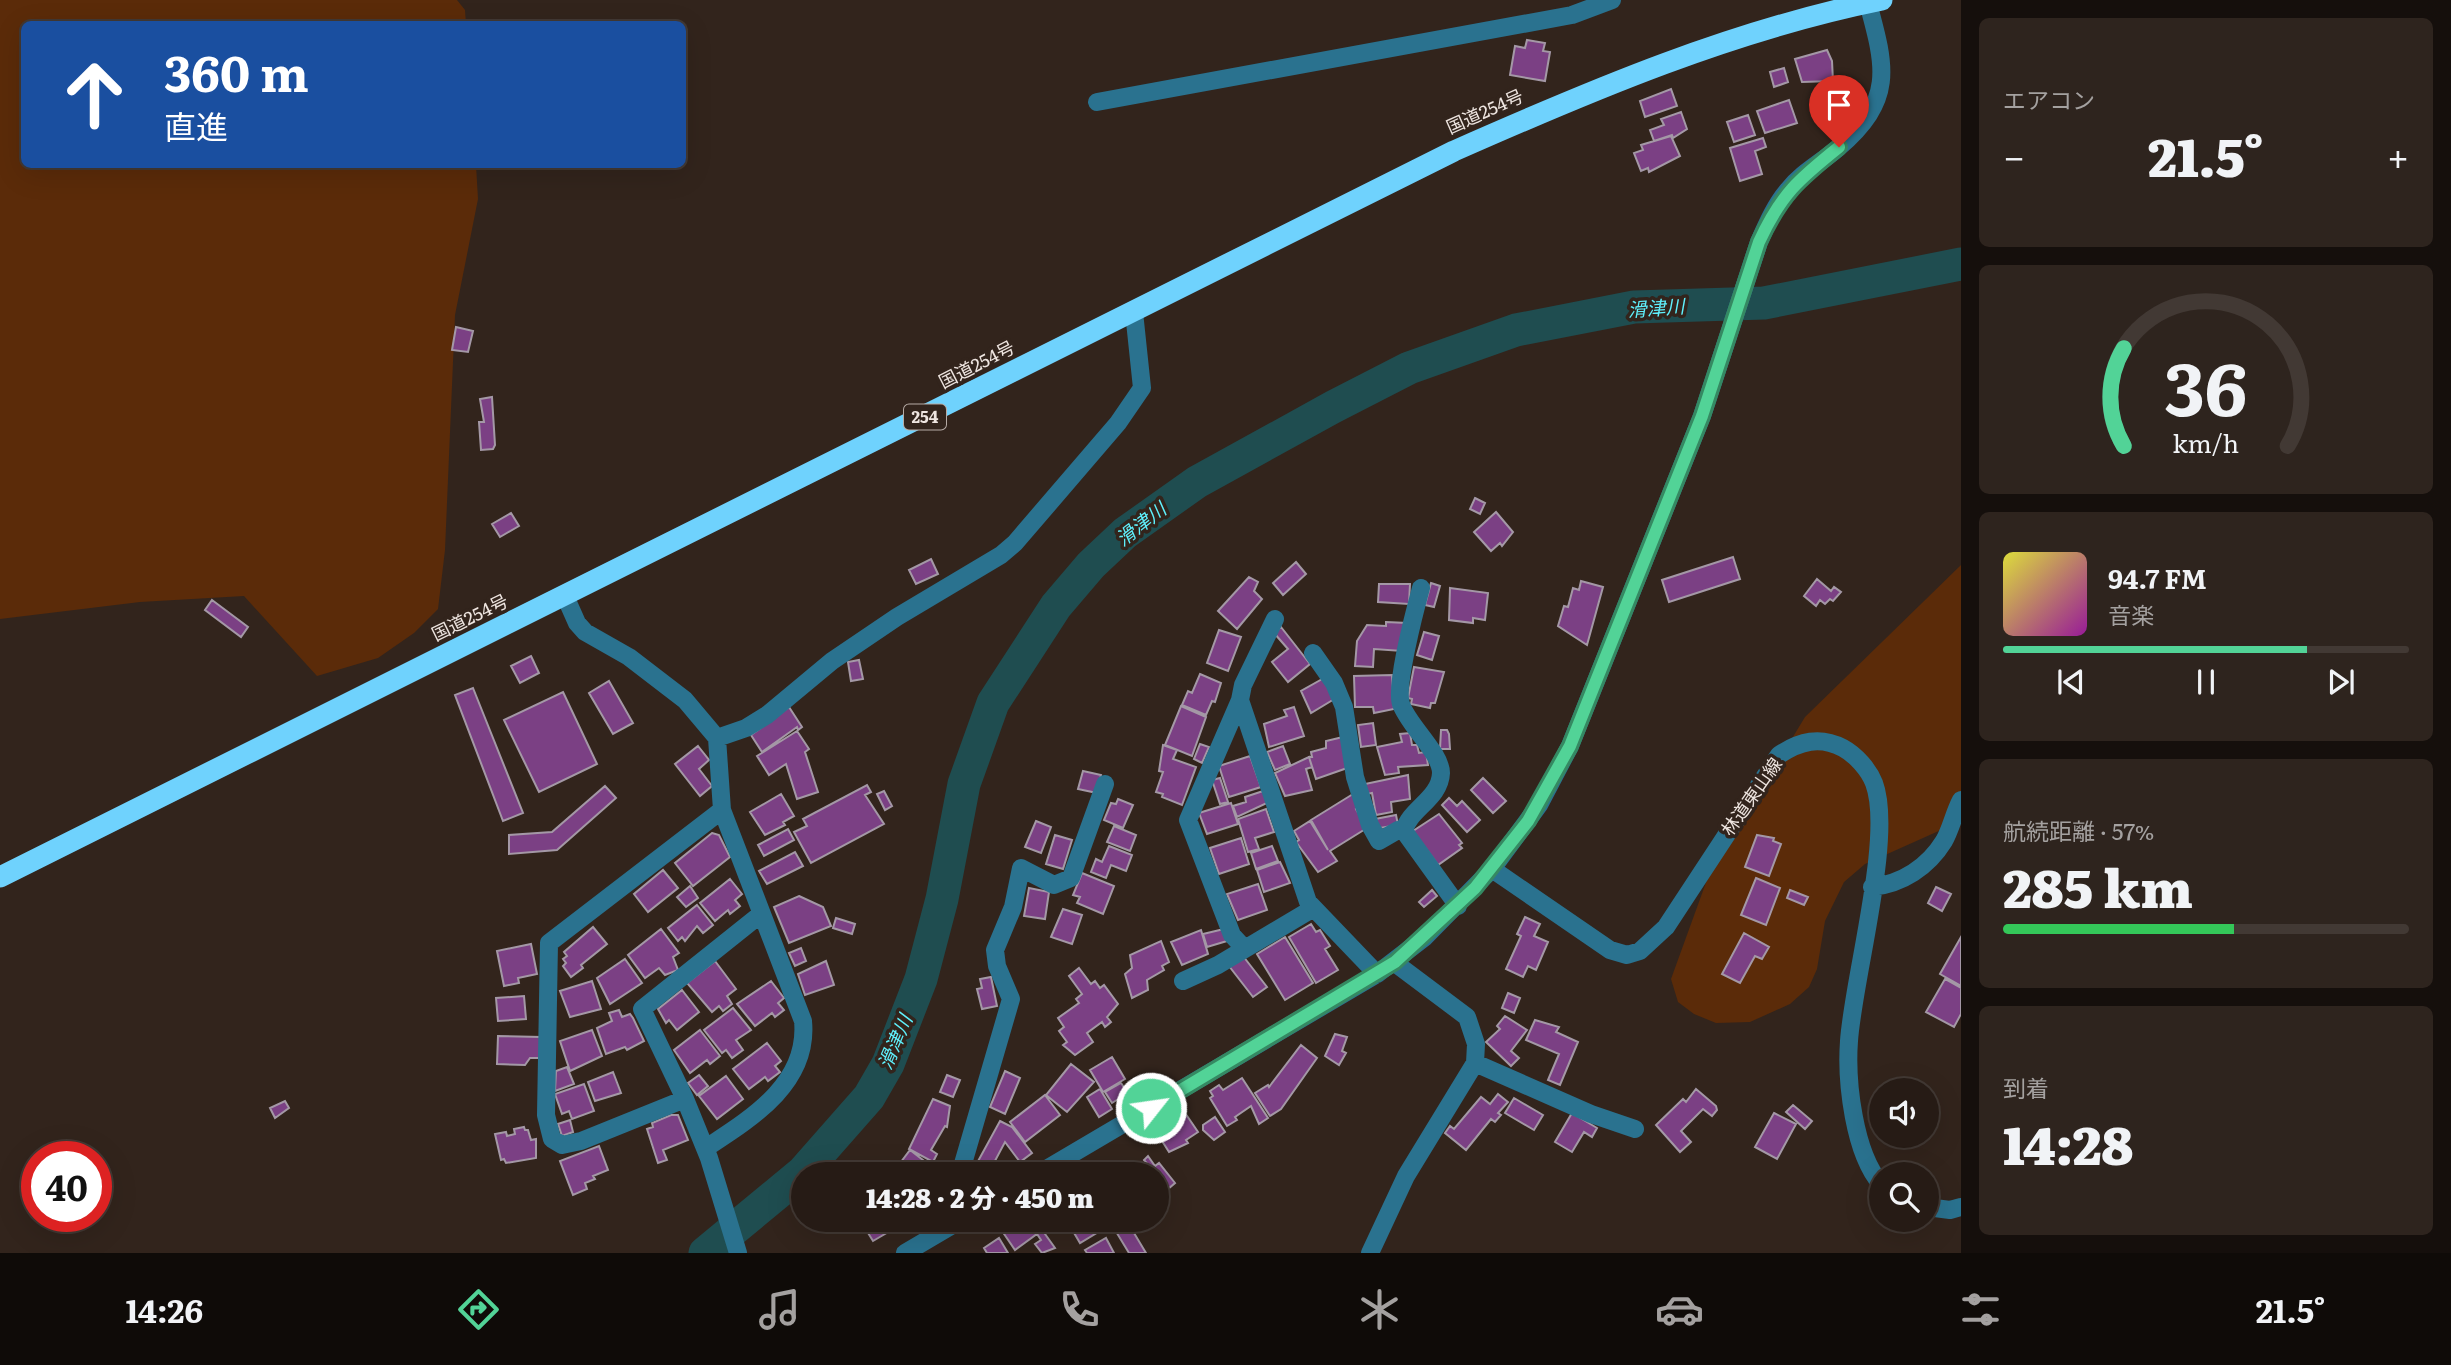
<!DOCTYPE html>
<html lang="ja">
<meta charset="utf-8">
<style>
body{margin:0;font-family:Literata,"Noto Sans JP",serif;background:#2e241e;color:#f1f3f6;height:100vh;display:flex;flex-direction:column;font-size:26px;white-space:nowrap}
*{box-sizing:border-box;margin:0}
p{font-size:23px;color:#a4a1a0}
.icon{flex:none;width:38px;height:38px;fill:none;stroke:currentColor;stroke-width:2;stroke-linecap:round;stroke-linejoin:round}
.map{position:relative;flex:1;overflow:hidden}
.panel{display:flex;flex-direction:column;gap:18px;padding:18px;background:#150f0c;width:490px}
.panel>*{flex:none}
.hud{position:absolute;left:21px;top:21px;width:665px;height:147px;border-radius:10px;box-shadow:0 7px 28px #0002,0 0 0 2px #423934;background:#1a4fa0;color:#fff;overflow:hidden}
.buttons{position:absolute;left:1869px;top:1078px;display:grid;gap:14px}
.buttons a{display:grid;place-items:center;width:70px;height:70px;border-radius:50%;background:#261b15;box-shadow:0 7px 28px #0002,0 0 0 2px #423934;font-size:35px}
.speed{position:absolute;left:21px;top:1141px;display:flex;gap:14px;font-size:35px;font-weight:700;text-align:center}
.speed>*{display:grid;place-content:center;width:91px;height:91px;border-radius:50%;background:#261b15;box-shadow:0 7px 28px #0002,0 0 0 2px #423934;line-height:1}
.speed .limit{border:10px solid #d22;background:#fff;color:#111}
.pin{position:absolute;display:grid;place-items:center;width:60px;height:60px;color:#fff;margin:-72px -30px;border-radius:50% 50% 50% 0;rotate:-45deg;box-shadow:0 0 7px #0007}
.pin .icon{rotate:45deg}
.me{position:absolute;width:77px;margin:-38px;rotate:60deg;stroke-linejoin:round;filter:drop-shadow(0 0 5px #0008)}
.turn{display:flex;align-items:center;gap:24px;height:147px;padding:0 28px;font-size:32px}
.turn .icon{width:91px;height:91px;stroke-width:2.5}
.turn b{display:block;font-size:49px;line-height:60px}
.big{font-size:52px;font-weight:800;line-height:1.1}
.panel .card{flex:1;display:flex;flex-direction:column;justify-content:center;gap:10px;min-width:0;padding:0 24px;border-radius:10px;background:#2e241e}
.panel .dial{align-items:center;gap:0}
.dial svg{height:182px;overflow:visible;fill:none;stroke:#423934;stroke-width:7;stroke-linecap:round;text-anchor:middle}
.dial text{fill:#f1f3f6;stroke:none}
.song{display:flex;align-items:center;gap:21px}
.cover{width:84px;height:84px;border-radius:10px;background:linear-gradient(135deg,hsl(60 70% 55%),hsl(300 70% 35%))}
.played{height:7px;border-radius:4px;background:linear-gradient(90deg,#52d397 75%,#423934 75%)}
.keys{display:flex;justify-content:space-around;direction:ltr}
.heat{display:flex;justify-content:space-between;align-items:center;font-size:38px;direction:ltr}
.charge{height:10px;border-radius:5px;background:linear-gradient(90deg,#34c759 57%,#423934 0)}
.trip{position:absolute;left:791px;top:1162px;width:378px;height:70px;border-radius:35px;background:#261b15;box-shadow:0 7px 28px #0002,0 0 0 2px #423934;font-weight:800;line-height:70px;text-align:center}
.dock{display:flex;height:112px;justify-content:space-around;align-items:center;background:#0f0b08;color:#a4a1a0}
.dock .icon{width:49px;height:49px}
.dock .selected{color:#52d397}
.dock b{font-size:32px;color:#f1f3f6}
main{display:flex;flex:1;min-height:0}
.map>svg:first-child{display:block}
.green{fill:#5b2b09}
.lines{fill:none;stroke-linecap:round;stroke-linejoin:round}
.river{stroke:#1f4d50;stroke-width:33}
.building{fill:#7b4084;stroke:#a498a6;stroke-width:2}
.minor{stroke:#2a728f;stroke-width:18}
.highway{stroke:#6fd2fd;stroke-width:21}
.route-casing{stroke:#358962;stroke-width:18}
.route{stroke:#52d397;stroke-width:12}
.labels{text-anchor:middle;stroke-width:7;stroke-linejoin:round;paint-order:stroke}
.shield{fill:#32241c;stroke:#b6aba5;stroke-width:2}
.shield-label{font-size:16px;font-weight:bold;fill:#eee5e0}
.street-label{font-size:18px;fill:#eee5e0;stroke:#32241c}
.water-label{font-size:19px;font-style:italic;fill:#5ff0fc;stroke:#32241c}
</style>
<main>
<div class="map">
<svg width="1961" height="1253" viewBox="0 0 1961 1253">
<rect width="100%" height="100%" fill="#32241c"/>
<!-- green -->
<path class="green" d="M0 0H457L465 10 466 24H24V164L476 165 478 199 455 315 445 550 438 609 414 633 378 658 317 676 244 596 140 602 0 619Z
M1961 565V821L1865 864 1844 882 1825 921 1817 969 1809 987 1790 1004 1750 1022 1716 1023 1694 1014 1678 1002 1671 979 1708 877 1805 717Z"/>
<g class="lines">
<!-- river -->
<path class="river" d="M705 1253 803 1172 869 1097 888 1064 921 979 942 899 964 784 993 703 1056 606 1091 565 1125 533 1197 482 1333 407 1409 368 1516 330 1634 307 1764 303 1961 264"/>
</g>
<!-- building -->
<path class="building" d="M1527 40 1545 43 1543 51 1550 52 1545 81 1510 75 1515 46 1525 48Z
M1827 50 1832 61 1833 81 1802 82 1795 59Z
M1784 68 1788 82 1774 87 1770 72Z
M1671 89 1677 106 1645 117 1640 101Z
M1789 100 1797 123 1765 133 1757 111Z
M1681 112 1687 129 1673 138 1672 135 1654 141 1650 130 1664 125 1661 119Z
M1748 115 1755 135 1734 142 1727 122Z
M1671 136 1680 156 1649 172 1648 168 1641 171 1634 153 1643 150 1641 145Z
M1763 138 1766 147 1755 151 1762 174 1740 181 1730 148Z
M456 327 473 331 468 352 452 350Z
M492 397 495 445 493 449 481 450 479 422H484L480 399Z
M1475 498 1485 503 1480 514 1470 509Z
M1496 512 1513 532 1502 546 1500 543 1491 551 1474 532Z
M511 513 519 526 500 537 492 524Z
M1733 557 1740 579 1669 602 1662 580Z
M931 559 938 574 916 584 909 570Z
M1296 562 1306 574 1283 595 1273 583Z
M1249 577 1258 582 1254 591 1262 599 1237 629 1218 611Z
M1817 579 1831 591 1834 587 1841 592 1833 601 1830 599 1825 604 1820 600 1816 606 1804 596Z
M1581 581 1603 587 1587 645 1558 626 1564 606 1568 607 1573 588 1579 590Z
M1431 583 1440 586 1434 607 1425 605Z
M1379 584H1410L1409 604 1378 602Z
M1450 588 1488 593 1485 620 1473 618V623L1449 620Z
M212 600 248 627 241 637 205 610Z
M1386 622 1407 623 1402 651 1374 649 1373 667 1355 666 1357 641 1367 625 1386 626Z
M1281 627 1310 664 1288 682 1272 662 1288 649 1274 633Z
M1219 630 1241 637 1228 671 1207 663Z
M1424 632 1439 636 1432 660 1417 655Z
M531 656 539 673 520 683 511 666Z
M859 660 863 679 851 681 848 662Z
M1414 667 1444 672 1435 703H1431L1430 708 1411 704 1412 699 1408 698Z
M1200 674 1221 683 1215 702 1212 701 1206 715 1182 705 1188 691 1192 693Z
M1392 675 1394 709 1374 713 1373 707H1355L1354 676Z
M1324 678 1336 698 1311 713 1301 691Z
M609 681 633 723 613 734 589 693Z
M473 688 523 813 503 821 455 695Z
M563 692 597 764 539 792 504 720Z
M1181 706 1206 717 1192 756 1165 745Z
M789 707 802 727 798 730 797 727 762 752 751 735Z
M1294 707 1304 736 1269 747 1264 724 1287 716 1284 710Z
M1373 723 1376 745 1361 747 1358 725Z
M1441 730H1447L1449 734 1450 749H1440Z
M797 731 809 749 805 752 818 792 797 799 786 764 769 775 757 756Z
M1410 733 1412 745H1417L1419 753 1426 752 1428 765 1398 767 1399 773 1385 775 1377 747 1402 742 1400 734Z
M1343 737 1350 767 1316 779 1309 757H1312L1311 752 1326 748V741Z
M1200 744 1209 747 1202 763 1194 759Z
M1163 745 1177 750 1173 759 1196 767 1182 805 1162 797 1163 794 1156 792 1163 772 1159 771Z
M698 746 709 760 699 769 712 786 700 796 675 764Z
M1283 746 1290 764 1275 770 1267 752Z
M1250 756 1261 787 1229 797 1219 766Z
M1309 757 1312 767 1306 769 1312 790 1285 796 1275 773Z
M1083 771 1101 775 1097 793 1078 789Z
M1408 775 1410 799 1391 802 1392 812 1376 815 1372 793 1367 794 1365 784Z
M1220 778 1228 802 1220 804 1212 780Z
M1483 778 1506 801 1493 813 1471 790Z
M867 785 871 792 865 795 884 824 811 863 794 832 807 826 803 819Z
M605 786 616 798 557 850 509 854V835L552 832Z
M884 791 892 806 885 810 877 794Z
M1263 791 1267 803 1237 817 1233 806 1246 802 1245 797Z
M781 794 794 816 783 822 785 825 765 835 750 812Z
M1353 794 1361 806 1356 809 1367 828 1330 851 1337 861 1318 872 1296 842 1299 840 1294 831 1310 821 1328 850 1311 820Z
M1449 798 1457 806 1462 801 1480 820 1467 832 1442 805Z
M1118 799 1133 805 1123 828 1104 820 1111 803 1116 804Z
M1231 803 1238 824 1207 834 1199 813Z
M1266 809 1274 832 1255 838 1259 849 1248 852 1238 819Z
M1439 814 1462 843 1459 845 1462 848 1438 865 1413 831Z
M1396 815 1398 825 1380 828 1375 819Z
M1036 821 1051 827 1041 853 1025 847Z
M1114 826 1136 835 1130 851 1107 842Z
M788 829 794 840 764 856 758 845Z
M712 833 719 835 730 857 693 886 675 863Z
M1055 835 1072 840 1063 869 1046 864Z
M1757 835 1774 838 1773 841 1781 844 1769 876 1745 867Z
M1241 838 1249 864 1219 874 1210 848Z
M1109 846 1132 855 1126 871 1111 865 1106 878 1091 872 1096 859 1102 862Z
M1272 846 1278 861 1256 869 1251 853Z
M795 852 803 866 767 884 759 871Z
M1280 862 1290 883 1264 892 1257 870Z
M663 870 678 888 648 912 634 894Z
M1082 873 1114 886 1103 914 1077 903 1080 897 1073 895Z
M1756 878 1780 888 1766 925 1741 915Z
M730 879 742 894 735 900 740 906 730 914 728 910 715 921 700 903Z
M1258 884 1267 910 1238 920 1227 894Z
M690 886 698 898 686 907 677 897Z
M1936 887 1951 894 1942 911 1928 903Z
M1029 888 1049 892 1045 919 1024 916Z
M1432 890 1437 896 1424 907 1419 902Z
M1790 890 1808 897 1804 905 1787 898Z
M799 896 823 907 831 926 789 943 774 907Z
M697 905 713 925 703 933 697 926 685 941 682 937 678 941 668 928Z
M1063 909 1082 915 1072 944 1051 937Z
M1525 917 1540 924 1534 936 1548 942 1536 970 1528 966 1523 977 1506 969 1521 936 1517 934Z
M836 918 855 924 852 934 833 928Z
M1311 924 1316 932 1320 930 1330 946 1325 949 1338 970 1316 983 1289 937Z
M593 927 607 944 581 965 583 968 571 977 563 966 566 963 563 959 567 956 564 952Z
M661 929 679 953 673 957 678 970 665 975 659 968 645 978 628 955Z
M1224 929 1227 941 1207 947 1203 934Z
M1201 930 1208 954 1182 965 1171 942Z
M1744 933 1769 947 1762 959 1755 956 1740 983 1722 974Z
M1285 937 1313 983 1285 1000 1257 954Z
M1961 937V986L1940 974Z
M1161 941 1169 962 1162 966 1164 970 1147 980 1148 990 1132 998 1125 974 1132 968 1130 955Z
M531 944 537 974 518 978 519 983 504 986 497 951Z
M801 948 806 961 795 966 789 953Z
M1243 956 1267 987 1253 997 1229 966Z
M625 959 642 983 610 1004 597 978Z
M715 961 736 989 727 996 732 1004 723 1011 719 1006 712 1012 687 983Z
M826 961 834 985 805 995 798 974Z
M1079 968 1091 984 1095 981 1100 988 1104 985 1118 1004 1107 1017 1111 1022 1105 1027 1102 1022 1087 1033 1093 1042 1075 1055 1063 1045 1067 1042 1059 1031 1064 1027 1058 1018 1079 1003 1076 999 1082 994 1069 976Z
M991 977 997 1006 982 1009 977 989 982 988 980 979Z
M1945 979 1961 988V1014L1954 1027 1926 1012Z
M592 981 601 1009 570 1017 560 991Z
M771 981 784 998 778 1003 784 1010 775 1017 772 1013 755 1026 737 1004Z
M682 990 699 1012 677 1030 669 1020 666 1023 658 1009Z
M1508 993 1520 998 1514 1013 1502 1008Z
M524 996 526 1019 498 1021 496 998Z
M733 1008 751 1030 736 1040 743 1050 732 1058 726 1050 722 1053 704 1030Z
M619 1010 622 1017 630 1014 633 1018 644 1041 627 1050 625 1047 606 1054 597 1028 612 1021 609 1013Z
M1505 1016 1527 1030 1511 1051 1519 1058 1511 1066 1486 1042 1500 1029 1497 1026Z
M1535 1020 1559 1027 1556 1032 1578 1042 1560 1085 1548 1080 1559 1054 1526 1040Z
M592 1030 602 1056 570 1071 560 1041Z
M700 1030 720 1056 710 1064 707 1060 690 1073 674 1050Z
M1335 1034 1347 1037 1342 1051 1346 1053 1339 1065 1325 1056Z
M498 1036 541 1037 540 1058H530L525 1065 497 1064Z
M767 1043 781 1061 775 1066 780 1072 768 1081 765 1077 749 1089 733 1069Z
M1301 1045 1317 1058 1281 1109 1270 1116 1255 1093 1268 1085 1269 1087Z
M1112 1057 1125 1079 1103 1092 1090 1070Z
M1071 1064 1094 1082 1067 1112 1046 1095Z
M567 1067 574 1084 555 1091 556 1071Z
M1005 1071 1020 1078 1005 1114 990 1107Z
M613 1072 621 1093 595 1101 588 1082Z
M699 1075 708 1086 697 1095 688 1083Z
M947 1075 960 1080 953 1097 940 1092Z
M726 1076 743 1099 717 1119 699 1096Z
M1242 1078 1268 1118 1259 1124 1251 1106 1235 1117 1237 1120 1227 1126 1210 1098 1213 1096 1210 1091 1219 1085 1223 1090Z
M1121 1083 1128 1093 1112 1103 1105 1092Z
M584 1084 594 1111 572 1119 569 1111 562 1114 555 1094Z
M1100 1089 1112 1109 1099 1117 1087 1097Z
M1696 1089 1716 1106 1717 1110 1712 1116 1703 1109 1681 1131 1691 1142 1680 1152 1656 1125 1683 1099 1686 1102Z
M1498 1094 1508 1102 1498 1113 1501 1115 1495 1122 1491 1119 1466 1150 1445 1133 1450 1126 1454 1129 1481 1097 1490 1104Z
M1045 1095 1060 1115 1025 1142 1010 1122Z
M1514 1098 1543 1115 1534 1130 1505 1113Z
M933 1099 950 1106 947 1127 945 1126 931 1150 937 1154 933 1162 909 1149Z
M285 1101 289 1108 275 1118 270 1108Z
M1793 1105 1812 1121 1805 1129 1786 1112Z
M1181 1107 1198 1132 1186 1140 1188 1143 1169 1152 1157 1133 1154 1135 1149 1128Z
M1572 1113 1597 1128 1592 1137 1584 1132 1572 1152 1555 1142Z
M1774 1113 1796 1124 1777 1159 1755 1147Z
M671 1115H678L688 1140 663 1150 667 1160 658 1163 647 1129 653 1127 652 1123Z
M1215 1117 1225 1132 1214 1140 1203 1130V1125Z
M570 1120 573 1132 562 1136 558 1124Z
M1000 1121 1012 1127 1032 1153 1020 1162 1005 1142 988 1174H971Z
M524 1127 525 1130H528L531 1140 536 1139V1158L506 1163 504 1159 501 1160 495 1134 506 1132 507 1136 515 1134 514 1129Z
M599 1146 608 1170 593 1176 595 1179 585 1183 587 1189 573 1195 560 1161Z
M910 1150 932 1167 927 1174H892Z
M1148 1156 1155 1166 1159 1163 1175 1183 1168 1189 1144 1160Z
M860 1220H899L902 1224 873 1241Z
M1006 1220H1035L1055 1248 1042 1253 1035 1244 1041 1240 1037 1234 1015 1250 1000 1228 1007 1222Z
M1092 1220H1107L1110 1225 1080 1243 1073 1231Z
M1128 1223 1146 1253H1129L1115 1230Z
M999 1238 1008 1253H987L984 1248Z
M1106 1238 1114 1253H1087L1085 1250Z"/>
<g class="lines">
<!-- minor -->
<path class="minor" d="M1097 102 1572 15 1612 0
M1421 588C1415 610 1395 686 1401 704 1408 725 1441 753 1441 773 1440 799 1409 809 1404 831L1458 906
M565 596 577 623 585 632 629 657 685 700 717 738 722 810 803 1021C809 1083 752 1118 706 1148
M1275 619 1243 685 1240 700 1308 902 1377 974
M1313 653 1334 683 1344 707 1355 777 1370 825 1379 841 1398 830 1404 831
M1240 700 1188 820 1232 935 1244 948
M717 738 746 728 767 715 832 661 897 617 1001 555 1015 543 1118 423 1142 388 1134 312
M722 810 549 943 546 1115 552 1139 562 1145 581 1141 685 1099 709 1158 738 1253
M1492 869 1610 950 1627 955 1640 951 1666 927 1779 755C1800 741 1820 736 1843 748 1856 755 1869 770 1874 783 1894 836 1853 979 1849 1041 1846 1082 1854 1153 1881 1184
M1872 887C1902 884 1928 867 1944 841 1951 829 1954 813 1961 800
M1183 981 1218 965 1312 909
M1475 1063 1591 1114 1635 1129
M685 1099 642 1009 761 914
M960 1174 1011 999 997 966 995 950 1013 907 1021 868 1054 885 1071 878 1105 784
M1038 1174 1377 974 1425 937 1492 869 1539 805 1570 746 1702 416 1759 242C1767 224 1775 205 1788 190 1801 173 1822 162 1838 148 1894 100 1886 69 1868 3
M1927 1207 1950 1210 1961 1207
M905 1253 961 1220
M1370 1253 1406 1176 1475 1063 1476 1044 1467 1017 1395 963"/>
<!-- highway -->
<path class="highway" d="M0 877 1454 151C1592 90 1733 30 1882 0"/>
</g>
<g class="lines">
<defs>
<path id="route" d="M1151 1108 1395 962 1475 888 1528 821 1570 746 1702 416 1759 242C1781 194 1799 179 1839 147"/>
</defs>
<!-- route casing -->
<use href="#route" class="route-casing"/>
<!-- route -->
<use href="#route" class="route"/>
</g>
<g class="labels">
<!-- shield labels -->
<rect class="shield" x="904" y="404.5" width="42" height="25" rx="5"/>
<g class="shield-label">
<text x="925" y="423">254</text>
</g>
<!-- street labels -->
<g class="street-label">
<text transform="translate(1485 112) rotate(-24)" y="6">国道254号</text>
<text transform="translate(977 365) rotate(-27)" y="6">国道254号</text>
<text transform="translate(470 618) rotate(-26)" y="6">国道254号</text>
<text transform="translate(1752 797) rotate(-55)" y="6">林道東山線</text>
</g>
<!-- water labels -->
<g class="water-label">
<text transform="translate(1656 308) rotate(-4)" y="7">滑津川</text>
<text transform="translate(1141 524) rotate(-38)" y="7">滑津川</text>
<text transform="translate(895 1042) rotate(-67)" y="7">滑津川</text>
</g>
</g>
</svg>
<div class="buttons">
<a><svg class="icon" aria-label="sound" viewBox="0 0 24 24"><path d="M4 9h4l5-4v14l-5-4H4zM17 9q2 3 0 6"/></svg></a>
<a><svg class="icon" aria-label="search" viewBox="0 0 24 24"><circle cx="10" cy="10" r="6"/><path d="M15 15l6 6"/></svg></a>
</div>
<div class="speed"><div class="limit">40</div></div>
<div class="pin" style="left:1839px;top:147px;background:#d93025"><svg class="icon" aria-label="arrive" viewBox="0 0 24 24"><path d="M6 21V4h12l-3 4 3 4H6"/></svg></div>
<svg class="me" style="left:1151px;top:1108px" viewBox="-20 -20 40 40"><circle r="17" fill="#52d397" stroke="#fff" stroke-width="3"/><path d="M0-11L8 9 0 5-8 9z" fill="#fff"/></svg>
<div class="trip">14:28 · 2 分 · 450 m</div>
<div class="hud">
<div class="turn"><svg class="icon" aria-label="ahead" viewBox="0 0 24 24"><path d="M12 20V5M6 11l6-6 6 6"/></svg><div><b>360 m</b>直進</div></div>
</div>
</div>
<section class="panel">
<div class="card"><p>エアコン</p>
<div class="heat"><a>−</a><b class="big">21.5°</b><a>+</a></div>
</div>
<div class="card dial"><svg viewBox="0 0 100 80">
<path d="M14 69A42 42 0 1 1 86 69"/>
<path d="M14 69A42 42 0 0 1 14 26" stroke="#52d397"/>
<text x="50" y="56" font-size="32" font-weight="700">36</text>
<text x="50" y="72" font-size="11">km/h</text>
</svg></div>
<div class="card">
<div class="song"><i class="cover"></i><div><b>94.7 FM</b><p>音楽</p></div></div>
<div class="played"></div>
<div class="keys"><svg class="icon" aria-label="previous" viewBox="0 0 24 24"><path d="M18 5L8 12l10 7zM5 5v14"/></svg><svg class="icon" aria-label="pause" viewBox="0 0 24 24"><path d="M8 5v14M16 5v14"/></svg><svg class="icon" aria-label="next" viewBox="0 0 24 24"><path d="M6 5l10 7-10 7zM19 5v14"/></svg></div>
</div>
<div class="card"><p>航続距離 · 57%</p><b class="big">285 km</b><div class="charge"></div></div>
<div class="card"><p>到着</p><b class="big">14:28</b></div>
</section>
</main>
<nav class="dock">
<b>14:26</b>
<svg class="icon selected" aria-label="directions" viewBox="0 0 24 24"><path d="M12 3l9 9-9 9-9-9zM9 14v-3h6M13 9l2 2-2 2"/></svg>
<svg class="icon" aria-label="music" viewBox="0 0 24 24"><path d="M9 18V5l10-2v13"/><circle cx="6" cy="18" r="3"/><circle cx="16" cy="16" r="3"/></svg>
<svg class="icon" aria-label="phone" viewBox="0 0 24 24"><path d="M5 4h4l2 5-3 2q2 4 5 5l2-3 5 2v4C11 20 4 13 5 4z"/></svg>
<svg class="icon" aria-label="climate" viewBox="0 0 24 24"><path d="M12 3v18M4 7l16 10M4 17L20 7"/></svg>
<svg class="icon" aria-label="car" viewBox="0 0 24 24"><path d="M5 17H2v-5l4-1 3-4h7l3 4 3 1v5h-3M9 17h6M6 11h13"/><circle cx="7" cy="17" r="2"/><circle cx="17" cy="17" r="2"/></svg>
<svg class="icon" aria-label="filters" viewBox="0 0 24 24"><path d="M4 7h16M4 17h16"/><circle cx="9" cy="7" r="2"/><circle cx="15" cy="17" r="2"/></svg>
<b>21.5°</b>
</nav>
